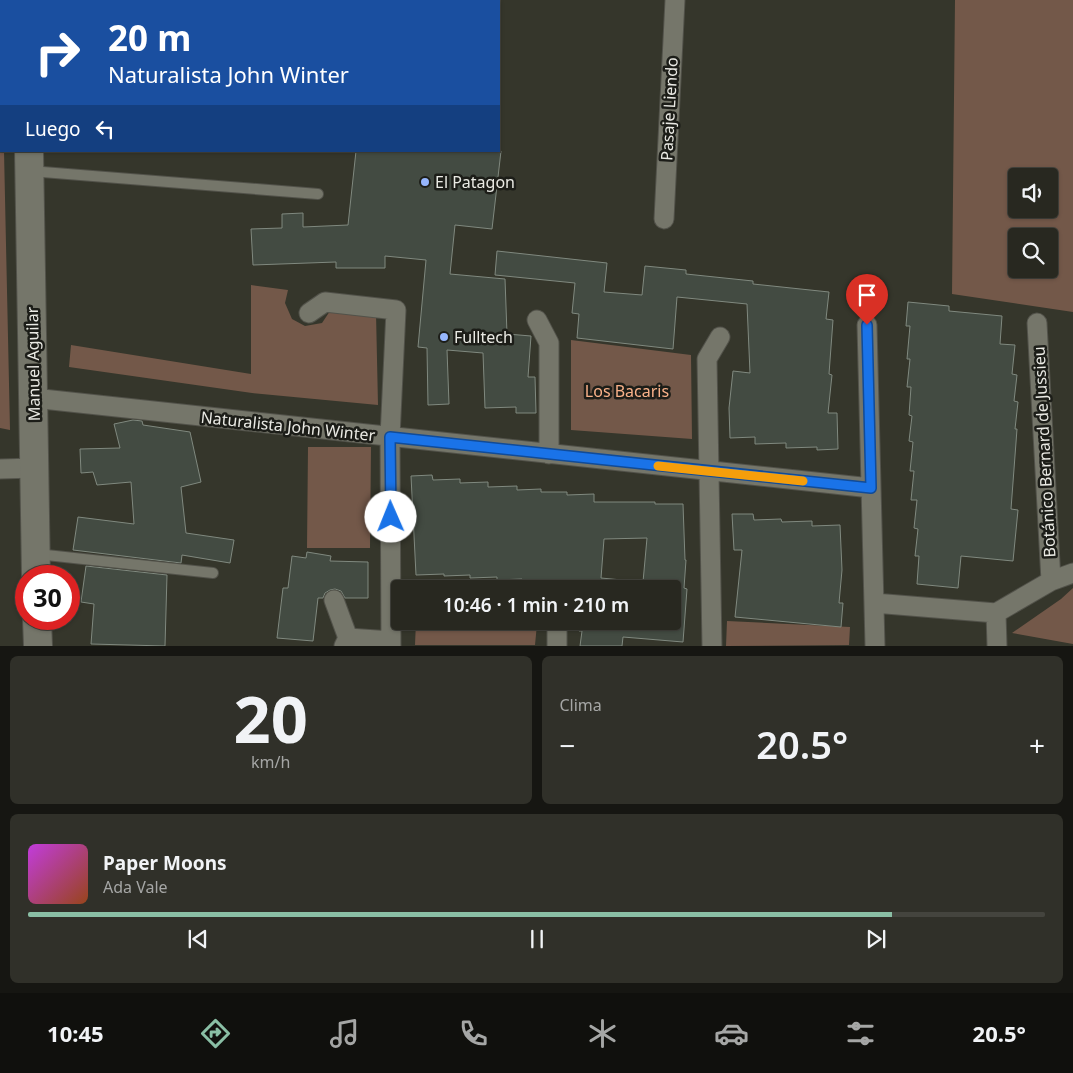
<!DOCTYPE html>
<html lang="es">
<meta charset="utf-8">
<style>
body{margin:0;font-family:"Noto Sans",sans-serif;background:#303029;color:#f1f3f6;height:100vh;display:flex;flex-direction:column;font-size:19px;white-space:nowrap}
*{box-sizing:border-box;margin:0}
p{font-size:16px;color:#a5a6a5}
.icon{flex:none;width:28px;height:28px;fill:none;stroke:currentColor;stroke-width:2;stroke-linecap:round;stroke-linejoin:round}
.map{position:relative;height:646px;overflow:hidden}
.details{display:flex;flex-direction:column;gap:10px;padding:10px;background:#161612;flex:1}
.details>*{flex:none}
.top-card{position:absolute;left:0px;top:0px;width:500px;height:152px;box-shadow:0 1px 4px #0004,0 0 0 1px #44443e;background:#1a4fa0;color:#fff;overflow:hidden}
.controls{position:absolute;left:1008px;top:168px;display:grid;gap:10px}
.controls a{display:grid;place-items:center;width:50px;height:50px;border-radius:5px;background:#282820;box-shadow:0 1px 4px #0004,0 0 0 1px #44443e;font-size:25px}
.speed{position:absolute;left:15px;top:565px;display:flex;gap:10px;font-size:25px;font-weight:700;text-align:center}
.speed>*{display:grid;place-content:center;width:65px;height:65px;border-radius:50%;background:#282820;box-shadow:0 1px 4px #0004,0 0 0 1px #44443e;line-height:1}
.speed .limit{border:8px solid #d22;background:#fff;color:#111}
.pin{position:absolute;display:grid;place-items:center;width:42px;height:42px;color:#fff;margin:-51px -21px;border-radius:50% 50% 50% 0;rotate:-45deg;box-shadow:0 0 5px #0007}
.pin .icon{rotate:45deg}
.me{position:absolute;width:55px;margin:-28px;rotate:359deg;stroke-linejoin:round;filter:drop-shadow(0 0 4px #0008)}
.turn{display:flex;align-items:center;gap:18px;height:105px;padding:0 25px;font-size:22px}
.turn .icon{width:65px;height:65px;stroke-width:2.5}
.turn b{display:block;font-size:35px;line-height:42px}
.then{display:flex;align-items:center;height:48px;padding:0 25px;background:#0003;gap:10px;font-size:19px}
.big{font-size:38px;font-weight:600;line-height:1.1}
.details .widget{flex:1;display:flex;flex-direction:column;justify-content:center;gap:8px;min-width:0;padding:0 18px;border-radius:8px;background:#303029}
.details .dial{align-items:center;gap:0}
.dial b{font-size:65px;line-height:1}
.song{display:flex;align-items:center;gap:15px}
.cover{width:60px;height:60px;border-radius:8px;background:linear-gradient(135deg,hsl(290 70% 55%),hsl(20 70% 35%))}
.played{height:5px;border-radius:2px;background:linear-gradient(90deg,#8abfa5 85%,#44443e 85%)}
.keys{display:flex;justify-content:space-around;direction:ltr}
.heat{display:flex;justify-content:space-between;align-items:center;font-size:28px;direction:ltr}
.details .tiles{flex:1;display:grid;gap:10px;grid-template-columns:1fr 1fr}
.widget:last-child{grid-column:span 2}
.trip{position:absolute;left:391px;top:580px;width:290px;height:50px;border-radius:5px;background:#282820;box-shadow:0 1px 4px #0004,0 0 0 1px #44443e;font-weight:600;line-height:50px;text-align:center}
.tabs{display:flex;height:80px;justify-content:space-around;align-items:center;background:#10100d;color:#a5a6a5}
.tabs .icon{width:35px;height:35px}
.tabs .on{color:#8abfa5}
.tabs b{font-size:22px;color:#f1f3f6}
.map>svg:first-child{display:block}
.green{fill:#735849;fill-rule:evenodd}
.building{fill:#434b42;stroke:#80897f;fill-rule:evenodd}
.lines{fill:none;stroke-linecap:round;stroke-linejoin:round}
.lane-casing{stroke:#52524a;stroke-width:12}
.street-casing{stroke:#52524a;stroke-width:21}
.secondary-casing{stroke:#52524a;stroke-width:30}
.lane{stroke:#75766a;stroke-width:10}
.street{stroke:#75766a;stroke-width:19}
.secondary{stroke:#75766a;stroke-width:28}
.route-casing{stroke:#114b97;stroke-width:12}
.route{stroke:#1a73e8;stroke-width:9}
.slow{stroke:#f59e0b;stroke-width:9}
.poi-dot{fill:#96b6fd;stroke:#1c1d18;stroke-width:2}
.labels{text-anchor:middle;stroke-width:5;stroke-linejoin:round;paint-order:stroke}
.street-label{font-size:16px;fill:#eaeae4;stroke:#1c1d18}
.poi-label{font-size:16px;fill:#eaeae4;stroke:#1c1d18;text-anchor:start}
.park-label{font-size:16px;fill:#f9b189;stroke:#1c1d18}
</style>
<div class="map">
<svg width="1073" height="646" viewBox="0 0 1073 646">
<rect width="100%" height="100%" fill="#35362b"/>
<!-- green -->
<path class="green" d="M955 0H1073V312L952 294ZM1049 176V209H1016V176ZM1016 236H1049V269H1016Z
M0 43 1 151H4L10 430 0 428Z
M251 285 288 290 285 303 292 319 305 326 322 323 332 308 376 313 378 405 252 393 69 367 71 345 251 374Z
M571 340 691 355 692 439 571 430Z
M308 447H371L370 548H307Z
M1073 588V644L1012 633 1061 599Z
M416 621H496L537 624 535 645H415Z
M727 621 850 627 849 645 726 646Z"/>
<!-- building -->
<path class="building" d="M356 151H501L492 229 455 225 450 274 505 279 507 334 531 336 528 377H535L536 413H516V407L485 408 483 353 447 350 449 404 428 405 427 348 418 347 426 260 385 256V268H336V262L253 265 251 229 282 228V214L303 213V227L348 225Z
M497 251 607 263 604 292 642 295 645 266 686 270V274L753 281V284L829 292 826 319 833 320 829 374 832 375 828 413H837L838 449 817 450V447L786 448V443L755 444V437L730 438 729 408 733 371 750 373 747 304 677 297 673 349 577 338 579 314 572 313 575 283 495 275Z
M908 302 949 306V311L1002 316 1000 344 1015 345 1012 374 1017 375 1014 401 1018 402 1015 429H1017L1011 509 1018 510 1013 561 961 556 958 588 917 584 919 556H915L918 529 914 528 917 500H911L914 471H910L913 442 909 441 912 416 909 415 911 387H907L910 359H907L910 326H906Z
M133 420 142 421 143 425 190 432 201 482 181 487 186 533 234 540 230 563 182 555 181 563 73 550 78 517 134 524 131 482 97 485 93 472 81 473 80 449 120 448 114 424Z
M432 475 433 480 460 479V483L488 482V487L517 486V490L541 489V492H567V495L594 494V502H655V504H683L685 560H686L684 588 687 589 683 642 623 637 622 646H580L582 631H579L580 621H672V589H576L577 581 522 584V579L497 580V577L470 578V575L444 576V574L416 575 411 476ZM647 538 643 582 601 578 604 539Z
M732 514H753L754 520 781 519 782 522 812 521V526L840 525 842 570 839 603H843L841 627 735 617 742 550H734Z
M307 552 331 556 330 561 368 562V598H345L341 591 335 589 330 590 325 593 323 598H318L313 641 277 638 283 588H288L292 556 306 558Z
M86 566 167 575 165 646 91 644 94 604 81 602Z"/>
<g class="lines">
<defs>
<path id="lane" d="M30 171 318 194
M37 554 213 573"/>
<path id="street" d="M0 5H1
M664 219 675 0
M309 313 325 302 396 310 390 437 391 646
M537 320 549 343V454
M1037 323 1051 581
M867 325 875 646
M33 398 871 488
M0 469 35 468
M334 600 348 638
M874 603 996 613 1051 581 1073 573
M996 613 997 646
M557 621V646
M344 646 348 638 391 641
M712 646 707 359 720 337"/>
<path id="secondary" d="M26 0V1
M29 151 36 576
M37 619 38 646"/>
</defs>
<!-- lane casing -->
<use href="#lane" class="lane-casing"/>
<!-- street casing -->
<use href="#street" class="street-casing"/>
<!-- secondary casing -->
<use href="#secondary" class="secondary-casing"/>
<!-- lane -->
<use href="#lane" class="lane"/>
<!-- street -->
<use href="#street" class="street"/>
<!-- secondary -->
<use href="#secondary" class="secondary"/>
</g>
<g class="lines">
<defs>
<path id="route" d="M391 517 390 437 871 488 867 325"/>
</defs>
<!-- route casing -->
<use href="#route" class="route-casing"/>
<!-- route -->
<use href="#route" class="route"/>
<!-- slow -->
<path class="slow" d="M658 466 803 481"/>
</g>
<!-- markers -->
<g class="poi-dot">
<circle cx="425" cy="182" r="5"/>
<circle cx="444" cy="337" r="5"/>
</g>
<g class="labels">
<!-- street labels -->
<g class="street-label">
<text transform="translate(669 109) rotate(-87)" y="6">Pasaje Liendo</text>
<text transform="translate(33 364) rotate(-91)" y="6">Manuel Aguilar</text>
<text transform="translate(288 426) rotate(6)" y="6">Naturalista John Winter</text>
<text transform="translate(1044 452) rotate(-93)" y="6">Botánico Bernard de Jussieu</text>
</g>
<!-- poi labels -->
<g class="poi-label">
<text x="435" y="188">El Patagon</text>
<text x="454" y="343">Fulltech</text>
</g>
<!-- park labels -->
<g class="park-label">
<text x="627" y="397">Los Bacaris</text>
</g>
</g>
</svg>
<div class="controls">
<a><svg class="icon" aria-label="sound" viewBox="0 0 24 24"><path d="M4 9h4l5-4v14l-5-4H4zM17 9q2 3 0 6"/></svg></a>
<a><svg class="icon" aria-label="search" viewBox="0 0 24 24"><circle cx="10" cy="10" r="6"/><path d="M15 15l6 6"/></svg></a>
</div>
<div class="speed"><div class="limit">30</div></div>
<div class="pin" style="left:867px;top:325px;background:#d93025"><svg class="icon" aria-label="arrive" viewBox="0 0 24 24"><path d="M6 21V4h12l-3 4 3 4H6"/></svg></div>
<svg class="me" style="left:391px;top:517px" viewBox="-20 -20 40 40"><circle r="19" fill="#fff"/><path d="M0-13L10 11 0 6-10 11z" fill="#1a73e8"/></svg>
<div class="trip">10:46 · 1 min · 210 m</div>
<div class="top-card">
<div class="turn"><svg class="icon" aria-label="right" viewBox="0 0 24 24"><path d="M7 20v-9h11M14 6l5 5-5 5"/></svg><div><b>20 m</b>Naturalista John Winter</div></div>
<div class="then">Luego<svg class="icon" aria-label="left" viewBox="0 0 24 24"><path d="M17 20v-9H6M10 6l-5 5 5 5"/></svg></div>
</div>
</div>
<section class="details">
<div class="tiles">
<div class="widget dial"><b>20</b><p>km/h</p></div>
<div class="widget"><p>Clima</p>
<div class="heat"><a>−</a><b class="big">20.5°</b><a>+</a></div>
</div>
<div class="widget">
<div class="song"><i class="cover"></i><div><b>Paper Moons</b><p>Ada Vale</p></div></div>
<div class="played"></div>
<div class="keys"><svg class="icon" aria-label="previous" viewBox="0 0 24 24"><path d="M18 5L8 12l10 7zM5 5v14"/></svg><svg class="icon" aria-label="pause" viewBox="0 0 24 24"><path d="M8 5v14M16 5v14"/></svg><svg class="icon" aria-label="next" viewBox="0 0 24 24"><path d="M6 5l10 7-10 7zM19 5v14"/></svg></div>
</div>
</div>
</section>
<nav class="tabs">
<b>10:45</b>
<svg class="icon on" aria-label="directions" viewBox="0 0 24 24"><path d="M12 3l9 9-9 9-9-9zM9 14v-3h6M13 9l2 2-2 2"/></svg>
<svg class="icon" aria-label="music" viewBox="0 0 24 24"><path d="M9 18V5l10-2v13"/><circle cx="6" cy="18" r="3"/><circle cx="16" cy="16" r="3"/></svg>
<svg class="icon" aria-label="phone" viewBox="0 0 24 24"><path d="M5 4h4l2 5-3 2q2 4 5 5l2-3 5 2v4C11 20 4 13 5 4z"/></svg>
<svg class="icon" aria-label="climate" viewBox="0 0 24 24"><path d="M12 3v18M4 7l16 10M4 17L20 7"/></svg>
<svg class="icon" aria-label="car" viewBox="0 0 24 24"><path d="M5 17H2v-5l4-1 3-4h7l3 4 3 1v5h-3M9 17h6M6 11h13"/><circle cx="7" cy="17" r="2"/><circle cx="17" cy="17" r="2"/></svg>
<svg class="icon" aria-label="filters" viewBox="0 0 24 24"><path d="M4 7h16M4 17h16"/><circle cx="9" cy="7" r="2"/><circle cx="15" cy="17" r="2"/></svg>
<b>20.5°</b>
</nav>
